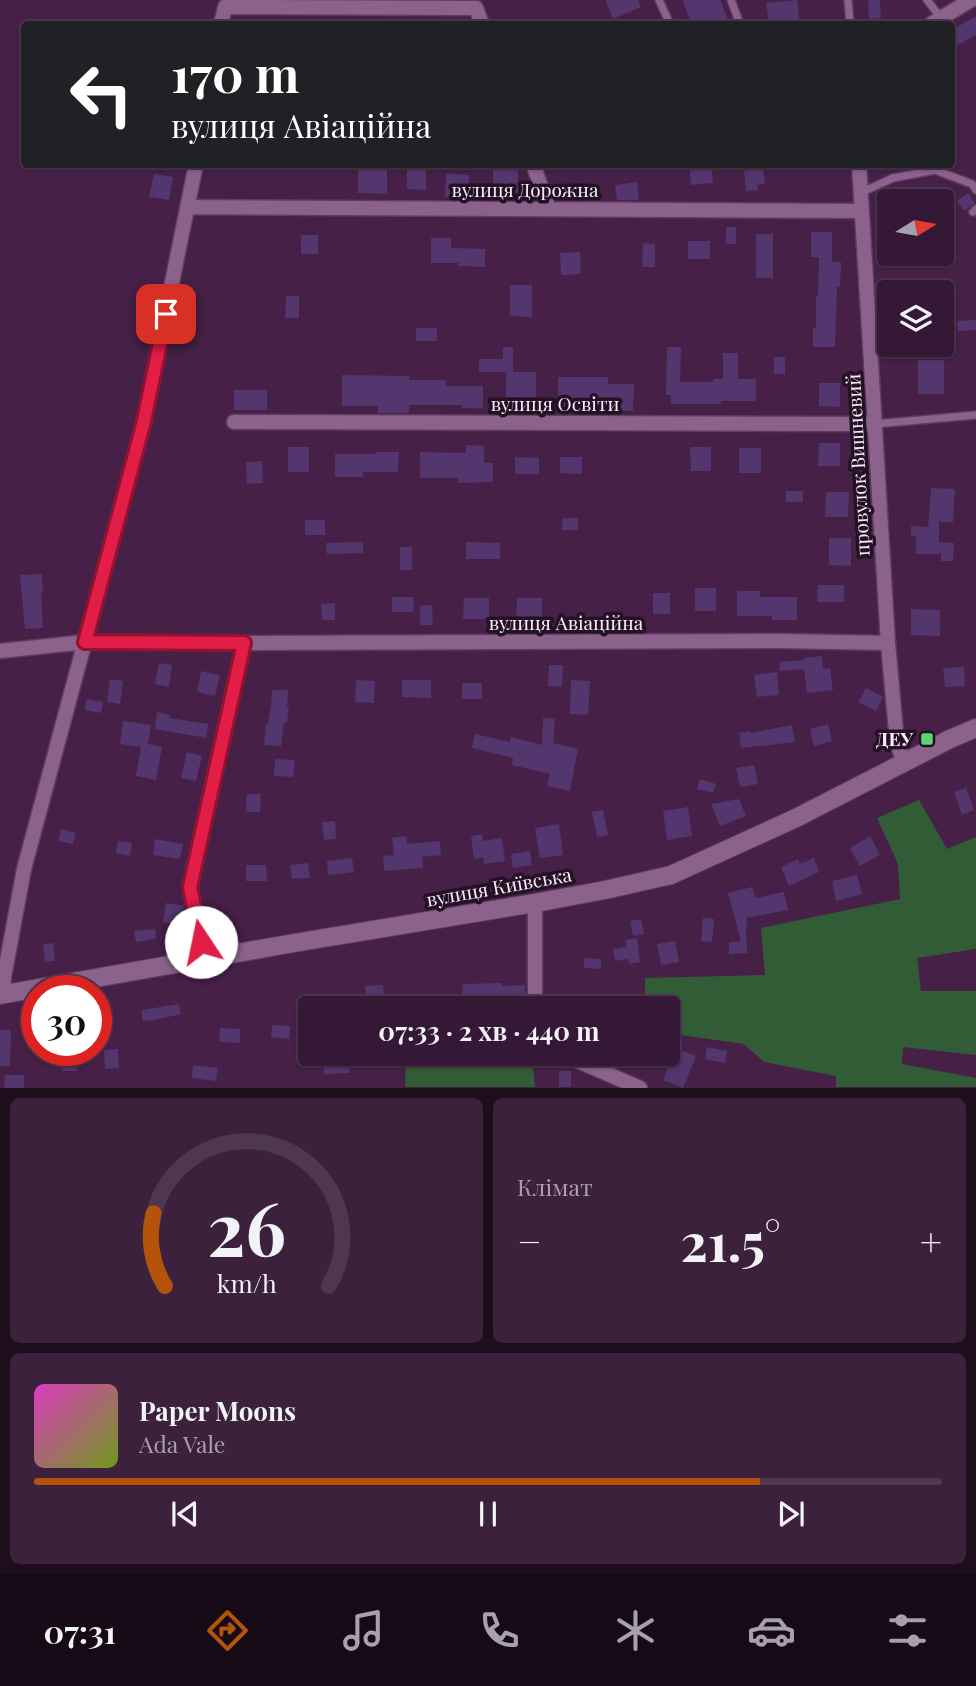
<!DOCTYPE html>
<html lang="uk">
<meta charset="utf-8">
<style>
body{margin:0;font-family:"Playfair Display",serif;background:#3c213d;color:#f1f3f6;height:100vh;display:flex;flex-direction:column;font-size:26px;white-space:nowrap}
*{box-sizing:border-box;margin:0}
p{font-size:23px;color:#a9a0ad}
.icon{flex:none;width:38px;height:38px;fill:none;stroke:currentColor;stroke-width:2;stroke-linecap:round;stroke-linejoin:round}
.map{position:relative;height:1088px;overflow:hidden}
.sheet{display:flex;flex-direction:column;gap:10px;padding:10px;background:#1d0d1d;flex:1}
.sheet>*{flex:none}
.guide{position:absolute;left:21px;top:21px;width:934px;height:147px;border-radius:7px;box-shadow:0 2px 5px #0004,0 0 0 2px #4e3750;background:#202124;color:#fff;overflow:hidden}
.needle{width:46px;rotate:79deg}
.tools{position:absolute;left:877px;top:189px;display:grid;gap:14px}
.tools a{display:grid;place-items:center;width:77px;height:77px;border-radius:7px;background:#341835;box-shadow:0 2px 5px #0004,0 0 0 2px #4e3750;font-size:35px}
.speed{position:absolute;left:21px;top:975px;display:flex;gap:14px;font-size:35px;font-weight:700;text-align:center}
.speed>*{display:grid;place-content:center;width:91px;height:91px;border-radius:50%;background:#341835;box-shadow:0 2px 5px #0004,0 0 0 2px #4e3750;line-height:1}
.speed .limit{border:10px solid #d22;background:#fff;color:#111}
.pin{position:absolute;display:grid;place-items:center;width:60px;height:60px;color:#fff;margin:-30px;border-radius:14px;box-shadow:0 4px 10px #0006}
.me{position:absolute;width:77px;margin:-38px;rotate:349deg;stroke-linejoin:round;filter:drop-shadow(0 0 5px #0008)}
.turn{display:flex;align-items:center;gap:24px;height:147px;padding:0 35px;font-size:32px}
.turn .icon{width:91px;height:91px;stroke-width:2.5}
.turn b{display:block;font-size:49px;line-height:60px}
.big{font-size:52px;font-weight:700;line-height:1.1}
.sheet .widget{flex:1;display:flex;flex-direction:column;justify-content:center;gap:10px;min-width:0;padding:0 24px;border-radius:10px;background:#3c213d}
.sheet .dial{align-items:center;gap:0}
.dial svg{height:182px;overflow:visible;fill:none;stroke:#4e3750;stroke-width:7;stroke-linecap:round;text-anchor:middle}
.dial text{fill:#f1f3f6;stroke:none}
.song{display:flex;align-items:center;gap:21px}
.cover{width:84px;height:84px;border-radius:10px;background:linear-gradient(135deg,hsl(310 70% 55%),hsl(80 70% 35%))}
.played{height:7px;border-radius:4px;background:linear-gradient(90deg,#b45309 80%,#4e3750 80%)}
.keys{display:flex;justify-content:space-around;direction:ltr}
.heat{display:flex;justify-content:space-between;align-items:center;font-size:38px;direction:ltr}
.sheet .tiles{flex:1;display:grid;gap:10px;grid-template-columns:1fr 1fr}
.widget:last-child{grid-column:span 2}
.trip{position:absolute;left:298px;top:996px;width:382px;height:70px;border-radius:7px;background:#341835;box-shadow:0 2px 5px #0004,0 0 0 2px #4e3750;font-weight:700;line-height:70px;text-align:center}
.menu{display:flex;height:112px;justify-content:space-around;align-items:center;background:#150a15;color:#a9a0ad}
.menu .icon{width:49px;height:49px}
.menu .current{color:#b45309}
.menu b{font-size:32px;color:#f1f3f6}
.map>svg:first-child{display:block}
.green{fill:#315c35}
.building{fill:#53366e}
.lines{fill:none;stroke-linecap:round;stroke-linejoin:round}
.service-casing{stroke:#5d3d5f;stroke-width:10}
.minor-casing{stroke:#5d3d5f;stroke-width:17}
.tertiary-casing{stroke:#5d3d5f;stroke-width:20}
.service{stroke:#8c628d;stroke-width:7}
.minor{stroke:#8c628d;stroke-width:14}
.tertiary{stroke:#8c628d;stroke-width:18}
.route-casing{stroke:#92132f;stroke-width:18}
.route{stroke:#e11d48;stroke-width:12}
.poi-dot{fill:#5cd56d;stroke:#231223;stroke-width:2.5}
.labels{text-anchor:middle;stroke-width:7;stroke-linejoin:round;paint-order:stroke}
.street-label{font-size:19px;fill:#fdeafd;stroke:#231223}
.poi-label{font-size:19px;font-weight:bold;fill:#fdeafd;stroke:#231223;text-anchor:end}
</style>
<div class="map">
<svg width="976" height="1088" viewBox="0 0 976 1088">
<rect width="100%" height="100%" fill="#462047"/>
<!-- green -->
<path class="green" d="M919 800 947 849 976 837V949L917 958 921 991H976V1055L903 1047 902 1064 976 1078V1087H836V1076L764 1062 744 1044 667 1033V1008H645V978L765 975 761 928 900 899 898 864 877 818Z
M406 1054H474L532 1060 535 1087H405Z"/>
<!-- building -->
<path class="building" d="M605 0H638L641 7 613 19Z
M682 0H720L730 24H692Z
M797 0 800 24H769L766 3Z
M868 0H880L881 18 869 19Z
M976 16V35L952 48V30Z
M689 164H711L713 183 691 185Z
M493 167H518V193H493Z
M407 168H426V190L407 189Z
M763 168 765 184 757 185 758 190 746 191 744 171Z
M358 170H387V194L358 193Z
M446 173 469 175 468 198 445 197Z
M154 174 173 177 169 200 149 197Z
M637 182 639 200H617L615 185Z
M968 193 975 203 964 211 957 201Z
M726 227H736V244H726Z
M811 232H832V262H841L840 287H837L835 347H813V328H816V296H818L819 257H811Z
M756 234H773V278H756Z
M301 235H318V254H301Z
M431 238H451V248L485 249V267L458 266 459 263H431Z
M688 241H710V259H688Z
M643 243 655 244V267H642Z
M580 252 581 274 561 275 560 253Z
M510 285H532V317L510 316Z
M286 296H299V318H285Z
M976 320V330L958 331 957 321Z
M416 328H437V341H416Z
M503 347H513V372H536V397H506V372H479V359H503Z
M667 347H681L680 382H713V379H723V353H738V379H756V401H721V404H671V395H666Z
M774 357H785V374H774Z
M918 360H944V394H918Z
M342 375 409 376V380H446V386H483V408H462V405H409V413H378V406H342Z
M558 377H608V384H634L633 411 558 408Z
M819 383H840V407L819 406Z
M234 390H267V410H234Z
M819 443H840V466H818Z
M466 445 484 446V463H493V482L458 483V478H420V452L466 453Z
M288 447H309V472H288Z
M690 447H711V471H691Z
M739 448H761V473H739Z
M376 452H399L398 472H363V477H335V454H376Z
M515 457 539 458V474H515Z
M560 457H582V474L560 473Z
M262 461 263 483 247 484 246 462Z
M931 488 955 489 953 522H939V542L954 543 953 561H941V554H916V536H911V526L928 527Z
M786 491H803V502H786Z
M826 492H849L848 517H825Z
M563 518H578V530H562Z
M305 520H325V535H305Z
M829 538H851V566L829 565Z
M363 542V553L327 554 326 543Z
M466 542 500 543V559H466Z
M400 547H412V570H400Z
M42 574 43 593H41L43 628 25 629 20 575Z
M818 585H844V602H817Z
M695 588H716V611H695Z
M737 591H760V597H797V620H772V616H737Z
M653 593H670V614H653Z
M392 597H414L413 612H392Z
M464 598H489V619H463Z
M517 598H542V618H516Z
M335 603V620H322L321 604Z
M432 605 433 625H420V606Z
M911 609 940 610V636L911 635Z
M822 656 823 669 830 668 833 690 807 693 804 669 780 671 779 662 804 660V658Z
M159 663 172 665 169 687 155 684Z
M549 665H563L562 687 548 686Z
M964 667 965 686 945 687 943 668Z
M201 671 220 675 215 696 197 692Z
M777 672 779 695 757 697 754 675Z
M110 679 123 681 120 704 107 702Z
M356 680 375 681 374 703 355 702Z
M402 680H431V698L402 697Z
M571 680 590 681 588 715 570 714Z
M462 683H482V699H462Z
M866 688 883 697 876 711 858 702Z
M272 690H288L287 707H289L287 722H284L281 746 264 745 266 724H268L271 706Z
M86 699 103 702 101 713 85 710Z
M157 712 170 715V718L208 724 206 738 155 729Z
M543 718 555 719 553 743 578 749 570 791 547 786 550 774 512 765 513 758 472 748 475 734 510 742 511 737 542 745Z
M123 721 151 725 148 744 162 747 156 780 136 776 141 747 120 744Z
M828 724 832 741 814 746 810 729Z
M792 725 795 742 741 748 739 733 750 731 751 733Z
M187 752 202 756 196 781 181 778Z
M275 759 295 760 293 777 274 776Z
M754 765 758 784 740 787 736 768Z
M700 779 716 784 713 793 697 789Z
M966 788 974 810 962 815 954 792Z
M247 794H261L260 812H246Z
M739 799 746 816 720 826 711 804Z
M688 807 692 836 667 840 663 811Z
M603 810 608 835 597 837 592 812Z
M335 821 336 839 324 840 322 822Z
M559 824 563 855 540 858 535 828Z
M61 829 76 833 73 844 58 841Z
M482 834 483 841 502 838 505 861 484 864 483 858 474 859 471 836Z
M406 836 407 844 440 841 441 855 422 857 423 868 384 871 383 856 394 855 392 838Z
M870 836 880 855 860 866 850 848Z
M155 839 183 844 180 859 153 855Z
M118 841 132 843 130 856 116 853Z
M530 851 532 865 513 868 511 854Z
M352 858 354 872 328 875 327 861Z
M814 858 819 872 789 886 781 867 798 859 800 864Z
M308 863 310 878 292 879 290 865Z
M246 865H266L267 881H246Z
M857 875 862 894 836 901 832 881Z
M752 887 756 898 784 892 788 910 746 918 748 927H746L747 953 729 954V942L741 941 728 893Z
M166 903 184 906 182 925 163 922Z
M703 918 714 919 712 942 701 941Z
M641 919 644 934 633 936 630 921Z
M155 929 156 939 136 942 134 931Z
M637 938 640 962 629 964 628 959 615 961 613 949 626 947V940Z
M675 941 679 962 661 965 657 944Z
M53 943 55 961 45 962 43 944Z
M584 958 601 959V969L584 968Z
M501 983 502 986 525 985V1003L502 1004V1008H449L450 995H462L463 984Z
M383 985 384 995 411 994V1008H367L365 986Z
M179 1004 181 1014 155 1020 142 1021V1010Z
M272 1025 290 1026 289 1039 271 1037Z
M220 1028 240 1029V1043L219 1042Z
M0 1030H11L10 1066H0Z
M707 1047 727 1051 725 1063 705 1059Z
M676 1048 696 1056 683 1088 663 1080Z
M118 1049 119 1068 105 1069 104 1050Z
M62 1050H77V1071H62Z
M349 1056 350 1073 324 1074 323 1057Z
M193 1065 218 1068 216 1081 192 1078Z
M559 1071H571V1087H559Z
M5 1075H24V1088H4Z"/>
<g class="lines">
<defs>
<path id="service" d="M659 0 670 24
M731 0 740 24
M848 0 850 24
M927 0 941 18
M860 193 893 178 935 170 972 184 976 190
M973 212 976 209
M875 424 976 415"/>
<path id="minor" d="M221 24 225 7 476 8 482 24
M931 24 971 0
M533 164 549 209
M859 164 888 643 897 743 904 762
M188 207 861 211
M234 422 875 424
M0 651 85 642 244 643 781 641 888 643
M535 903V1008
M204 959 190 887 244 643
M3 994 4 977 24 869 144 421 196 164
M562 1054 640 1088"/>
<path id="tertiary" d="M0 995 294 943 535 903 605 890 671 875 796 818 950 739 976 728"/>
</defs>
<!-- service casing -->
<use href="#service" class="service-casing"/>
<!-- minor casing -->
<use href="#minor" class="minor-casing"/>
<!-- tertiary casing -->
<use href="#tertiary" class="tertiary-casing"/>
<!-- service -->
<use href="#service" class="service"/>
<!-- minor -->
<use href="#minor" class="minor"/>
<!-- tertiary -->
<use href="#tertiary" class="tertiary"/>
</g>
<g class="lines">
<defs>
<path id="route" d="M166 314 144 421 85 642 244 643 190 887 201 942"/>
</defs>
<!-- route casing -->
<use href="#route" class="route-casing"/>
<!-- route -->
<use href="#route" class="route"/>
</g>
<!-- markers -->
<rect class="poi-dot" x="920" y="732" width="14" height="14" rx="3.5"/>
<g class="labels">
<!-- street labels -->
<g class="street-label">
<text x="525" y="197">вулиця Дорожна</text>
<text x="555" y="411">вулиця Освіти</text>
<text transform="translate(858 465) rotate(-93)" y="7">провулок Вишневий</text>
<text x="566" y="630">вулиця Авіаційна</text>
<text transform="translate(499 887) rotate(-10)" y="7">вулиця Київська</text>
</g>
<!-- poi labels -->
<g class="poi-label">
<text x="913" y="746">ДЕУ</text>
</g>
</g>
</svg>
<div class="tools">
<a><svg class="needle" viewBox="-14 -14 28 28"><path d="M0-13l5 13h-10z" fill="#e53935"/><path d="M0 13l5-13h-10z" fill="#a9a0ad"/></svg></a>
<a><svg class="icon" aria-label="layers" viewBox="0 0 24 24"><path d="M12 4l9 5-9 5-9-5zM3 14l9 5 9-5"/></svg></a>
</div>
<div class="speed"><div class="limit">30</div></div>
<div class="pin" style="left:166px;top:314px;background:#d93025"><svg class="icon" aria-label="arrive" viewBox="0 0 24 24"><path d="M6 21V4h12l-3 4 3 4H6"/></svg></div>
<svg class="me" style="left:201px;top:942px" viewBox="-20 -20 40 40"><circle r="19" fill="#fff"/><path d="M0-13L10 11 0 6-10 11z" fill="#e11d48"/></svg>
<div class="trip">07:33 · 2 хв · 440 m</div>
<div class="guide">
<div class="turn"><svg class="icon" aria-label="left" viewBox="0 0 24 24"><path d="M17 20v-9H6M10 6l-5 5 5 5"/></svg><div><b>170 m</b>вулиця Авіаційна</div></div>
</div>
</div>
<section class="sheet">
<div class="tiles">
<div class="widget dial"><svg viewBox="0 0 100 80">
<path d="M14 69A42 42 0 1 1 86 69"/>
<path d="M14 69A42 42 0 0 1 9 37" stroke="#b45309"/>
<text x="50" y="56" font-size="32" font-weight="700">26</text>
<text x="50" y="72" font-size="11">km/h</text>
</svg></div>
<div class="widget"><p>Клімат</p>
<div class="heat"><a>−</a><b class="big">21.5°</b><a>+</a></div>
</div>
<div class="widget">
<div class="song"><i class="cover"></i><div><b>Paper Moons</b><p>Ada Vale</p></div></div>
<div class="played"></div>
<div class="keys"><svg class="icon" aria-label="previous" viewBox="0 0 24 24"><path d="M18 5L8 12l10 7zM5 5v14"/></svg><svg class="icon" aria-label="pause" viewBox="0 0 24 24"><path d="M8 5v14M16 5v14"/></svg><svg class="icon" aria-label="next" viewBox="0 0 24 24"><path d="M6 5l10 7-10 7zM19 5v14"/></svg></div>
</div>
</div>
</section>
<nav class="menu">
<b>07:31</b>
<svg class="icon current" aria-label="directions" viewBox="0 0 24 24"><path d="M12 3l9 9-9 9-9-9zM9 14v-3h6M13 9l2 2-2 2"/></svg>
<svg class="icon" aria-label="music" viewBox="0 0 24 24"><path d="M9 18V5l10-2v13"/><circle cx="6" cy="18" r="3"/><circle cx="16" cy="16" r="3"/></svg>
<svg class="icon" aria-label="phone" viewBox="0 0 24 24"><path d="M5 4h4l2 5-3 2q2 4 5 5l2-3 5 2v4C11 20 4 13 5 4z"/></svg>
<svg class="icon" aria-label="climate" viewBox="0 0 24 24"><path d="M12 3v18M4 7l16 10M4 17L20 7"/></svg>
<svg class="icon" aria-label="car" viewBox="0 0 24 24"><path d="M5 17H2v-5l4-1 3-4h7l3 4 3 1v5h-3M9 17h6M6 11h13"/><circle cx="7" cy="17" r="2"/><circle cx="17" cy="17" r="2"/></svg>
<svg class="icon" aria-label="filters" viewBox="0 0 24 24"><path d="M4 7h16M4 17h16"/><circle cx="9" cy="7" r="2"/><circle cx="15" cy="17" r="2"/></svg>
</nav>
